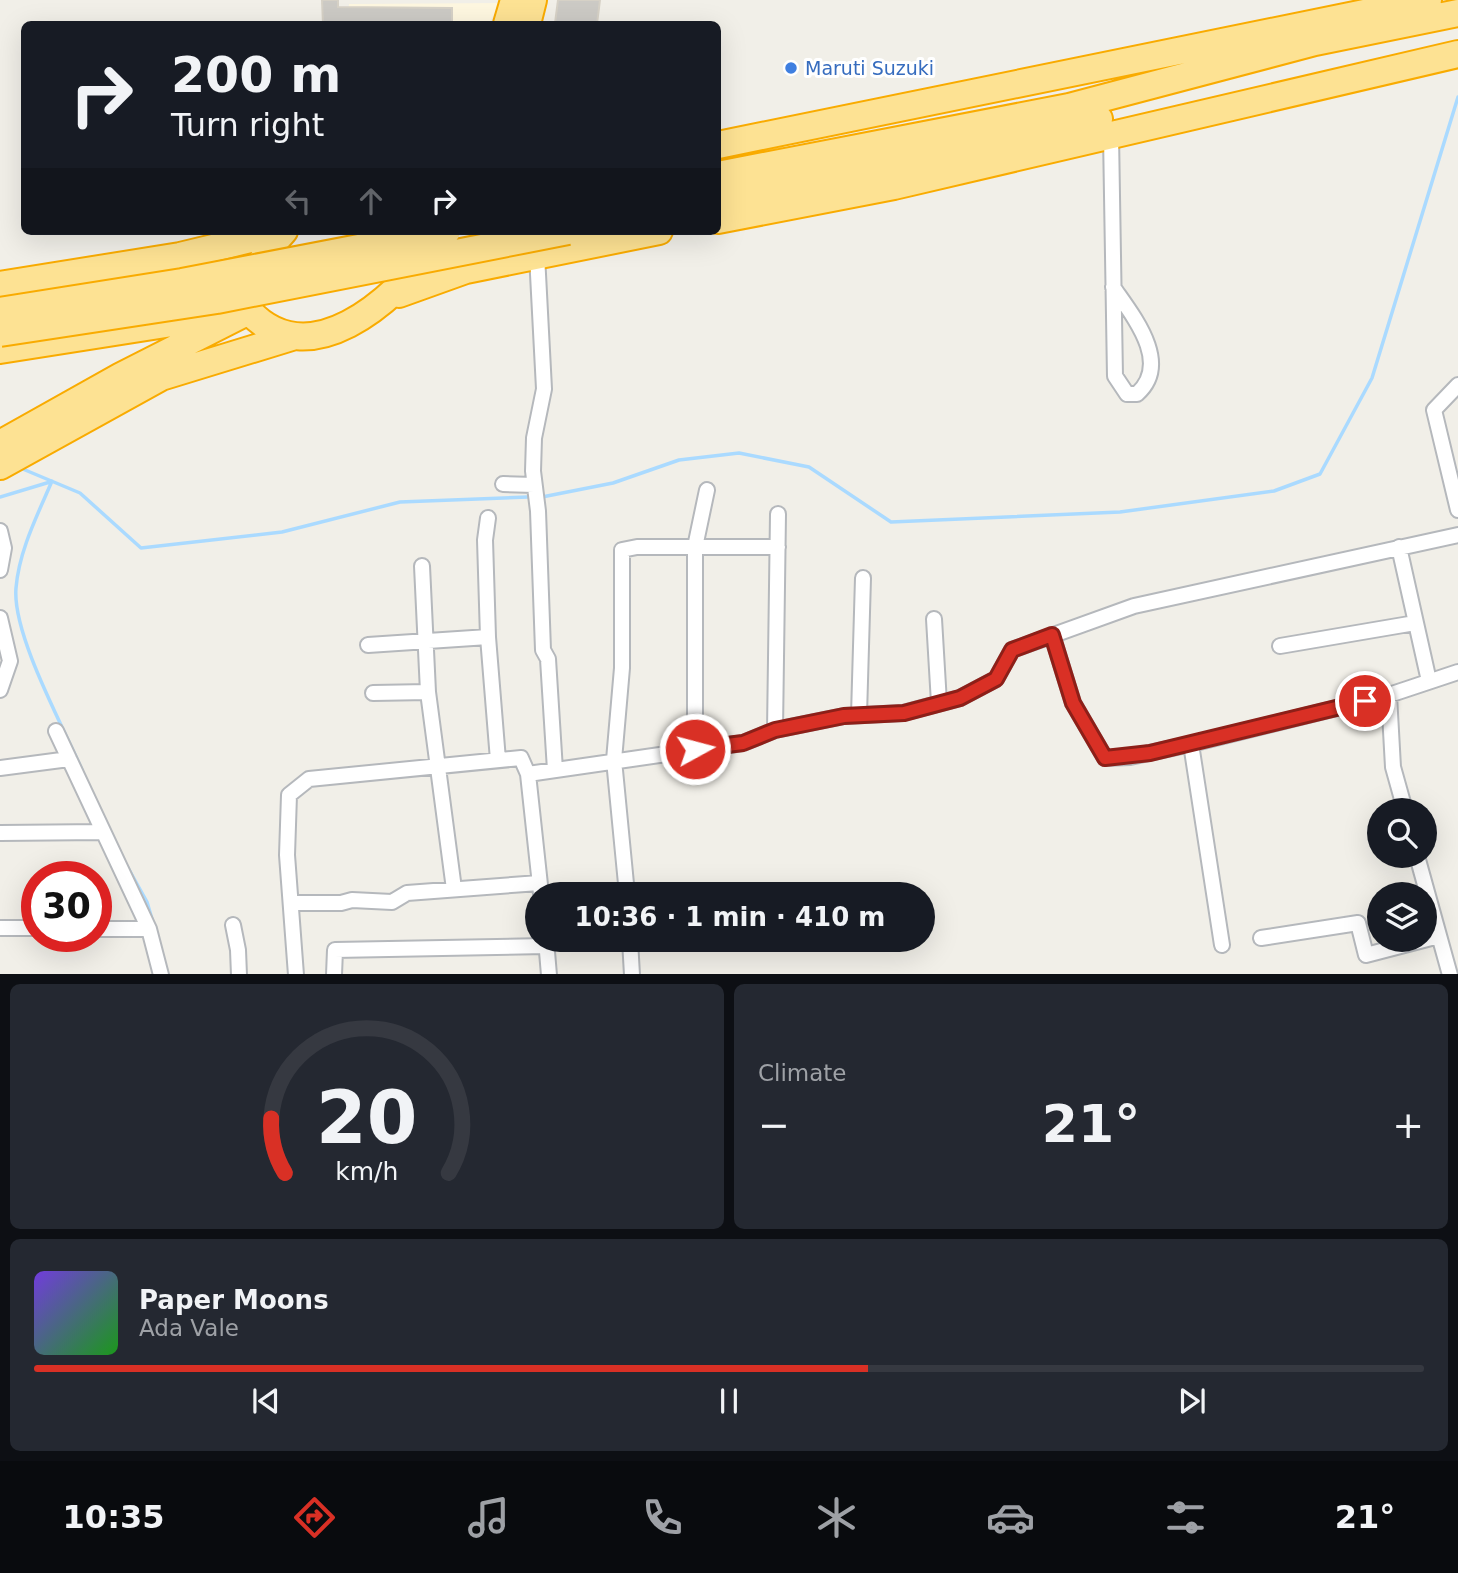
<!DOCTYPE html>
<meta charset="utf-8">
<style>
body{margin:0;font-family:"DejaVu Sans",sans-serif;background:#242831;color:#f1f3f6;height:100vh;display:flex;flex-direction:column;font-size:26px;white-space:nowrap}
*{box-sizing:border-box;margin:0}
p{font-size:23px;color:#9ea1a6}
.icon{flex:none;width:38px;height:38px;fill:none;stroke:currentColor;stroke-width:2;stroke-linecap:round;stroke-linejoin:round}
.map{position:relative;height:974px;overflow:hidden}
.details{display:flex;flex-direction:column;gap:10px;padding:10px;background:#0d0f14;flex:1}
.details>*{flex:none}
.hud{position:absolute;left:21px;top:21px;width:700px;height:214px;border-radius:10px;box-shadow:0 7px 28px #0002;background:#171b24;color:#f1f3f6;overflow:hidden}
.buttons{position:absolute;left:1367px;top:798px;display:grid;gap:14px}
.buttons a{display:grid;place-items:center;width:70px;height:70px;border-radius:50%;background:#171b24;box-shadow:0 7px 28px #0002;font-size:35px}
.speed{position:absolute;left:21px;top:861px;display:flex;gap:14px;font-size:35px;font-weight:700;text-align:center}
.speed>*{display:grid;place-content:center;width:91px;height:91px;border-radius:50%;background:#171b24;box-shadow:0 7px 28px #0002;line-height:1}
.speed .limit{border:10px solid #d22;background:#fff;color:#111}
.pin{position:absolute;display:grid;place-items:center;width:60px;height:60px;color:#fff;margin:-30px;border:4px solid #fff;border-radius:50%;box-shadow:0 2px 7px #0007}
.me{position:absolute;width:77px;margin:-38px;rotate:83deg;stroke-linejoin:round;filter:drop-shadow(0 0 5px #0008)}
.turn{display:flex;align-items:center;gap:24px;height:147px;padding:0 35px;font-size:32px}
.turn .icon{width:91px;height:91px;stroke-width:2.5}
.turn b{display:block;font-size:49px;line-height:60px}
.lanes{display:flex;align-items:center;height:66px;padding:0 35px;background:#0003;justify-content:center;gap:35px;direction:ltr}
.lanes .off{opacity:.35}
.big{font-size:52px;font-weight:700;line-height:1.1}
.details .widget{flex:1;display:flex;flex-direction:column;justify-content:center;gap:10px;min-width:0;padding:0 24px;border-radius:10px;background:#242831}
.details .dial{align-items:center;gap:0}
.dial svg{height:182px;overflow:visible;fill:none;stroke:#363941;stroke-width:7;stroke-linecap:round;text-anchor:middle}
.dial text{fill:#f1f3f6;stroke:none}
.song{display:flex;align-items:center;gap:21px}
.cover{width:84px;height:84px;border-radius:10px;background:linear-gradient(135deg,hsl(260 70% 55%),hsl(120 70% 35%))}
.played{height:7px;border-radius:4px;background:linear-gradient(90deg,#d93025 60%,#363941 60%)}
.keys{display:flex;justify-content:space-around;direction:ltr}
.heat{display:flex;justify-content:space-between;align-items:center;font-size:38px;direction:ltr}
.details .tiles{flex:1;display:grid;gap:10px;grid-template-columns:1fr 1fr}
.widget:last-child{grid-column:span 2}
.trip{position:absolute;left:525px;top:882px;width:410px;height:70px;border-radius:35px;background:#171b24;box-shadow:0 7px 28px #0002;font-weight:700;line-height:70px;text-align:center}
.menu{display:flex;height:112px;justify-content:space-around;align-items:center;background:#090b0e;color:#9ea1a6}
.menu .icon{width:49px;height:49px}
.menu .on{color:#d93025}
.menu b{font-size:32px;color:#f1f3f6}
.map>svg:first-child{display:block}
.commercial{fill:#fef7e0}
.lines{fill:none;stroke-linecap:round;stroke-linejoin:round}
.stream{stroke:#aadaff;stroke-width:3.5}
.building{fill:#cccac5;stroke:#d6d1c6;stroke-width:2}
.street-casing{stroke:#b5b8bc;stroke-width:18}
.highway-casing{stroke:#f9ab00;stroke-width:30}
.street{stroke:#fff;stroke-width:14}
.highway{stroke:#fde293;stroke-width:26}
.highway-bridge-casing{stroke:#f9ab00;stroke-width:30;stroke-linecap:butt}
.highway-bridge{stroke:#fde293;stroke-width:26}
.route-casing{stroke:#8d1f18;stroke-width:18}
.route{stroke:#d93025;stroke-width:12}
.shop-dot{fill:#3f7fe0;stroke:#fff;stroke-width:2.5}
.labels{text-anchor:middle;stroke-width:6;stroke-linejoin:round;paint-order:stroke}
.shop-label{font-size:19px;fill:#366cbe;stroke:#fff;text-anchor:start}
</style>
<div class="map">
<svg width="1458" height="975" viewBox="0 0 1458 975">
<rect width="100%" height="100%" fill="#f1efe8"/>
<!-- commercial -->
<path class="commercial" d="M500 3 489 24H348L349 4Z"/>
<g class="lines">
<!-- stream -->
<path class="stream" d="M18 467 80 493 141 548 282 532 400 502 528 497
M52 481C37 516 19 551 16 588 12 634 63 726 82 770
M0 497 50 482
M542 497 613 483 679 460 739 453 809 467 891 522 1120 512 1274 491 1320 474 1372 378 1458 97
M127 866 147 902 152 919"/>
</g>
<!-- building -->
<path class="building" d="M322 0H338V7L452 8V24H323Z
M558 0H600L597 24 555 23Z"/>
<g class="lines">
<defs>
<path id="street" d="M1111 135 1115 376 1127 394H1137C1172 363 1133 316 1113 287
M537 255 544 389 534 438 533 471 538 511 543 650 548 659 555 770
M1458 385 1434 410 1458 510
M503 484 534 485
M488 518 485 540 488 637 498 760
M0 531 4 548 0 570
M1399 547 1429 681
M422 566 428 692 454 889
M0 618 10 661 0 690
M934 619 939 703
M1052 635 1073 703 1105 758 1130 757 1191 744 1389 695
M368 645 488 637
M1280 646 1415 623
M373 693 428 692
M859 715 863 578
M775 730 778 514
M56 731 149 929 161 975
M1191 744 1222 945
M695 749V547L707 490
M0 768 69 759
M528 774 541 894
M1405 810 1393 767 1389 695 1458 672
M0 833 102 832
M1417 856 1450 975
M627 894 614 760 622 668V550L637 547H778
M291 903H341L352 900 392 902 407 893 539 883
M233 925 238 950 239 975
M0 928H37
M96 929H149
M1261 938 1358 923 1366 955 1439 936
M546 940 549 975
M630 940 632 975
M296 975 287 855 289 795 309 779 521 758 528 774 743 743 775 730 844 716 903 713 960 698 996 679 1012 650 1134 606 1458 535
M334 975 335 950 546 946"/>
<path id="highway" d="M507 24 514 0
M527 24 533 0
M718 145 1428 0
M718 175 1069 107 1315 42 1458 13
M718 200 1099 119
M718 220 894 186 1458 54
M284 231C261 255 252 278 249 311 309 377 394 300 432 249
M0 285 180 256 284 231
M399 294 466 270 659 231
M0 350 223 315
M0 444 121 376 249 311
M0 466 161 377 295 336"/>
</defs>
<!-- street casing -->
<use href="#street" class="street-casing"/>
<!-- highway casing -->
<use href="#highway" class="highway-casing"/>
<!-- street -->
<use href="#street" class="street"/>
<!-- highway -->
<use href="#highway" class="highway"/>
<defs>
<path id="highway-bridge" d="M0 311 182 282 447 231
M0 333 217 300 568 231"/>
</defs>
<!-- highway-bridge casing -->
<use href="#highway-bridge" class="highway-bridge-casing"/>
<!-- highway-bridge -->
<use href="#highway-bridge" class="highway-bridge"/>
</g>
<g class="lines">
<defs>
<path id="route" d="M695 749 743 743 775 730 844 716 904 713 960 698 996 679 1012 650 1052 635 1073 703 1105 758 1150 753 1365 701"/>
</defs>
<!-- route casing -->
<use href="#route" class="route-casing"/>
<!-- route -->
<use href="#route" class="route"/>
</g>
<!-- markers -->
<circle class="shop-dot" cx="791" cy="68" r="7"/>
<g class="labels">
<!-- shop labels -->
<g class="shop-label">
<text x="805" y="75">Maruti Suzuki</text>
</g>
</g>
</svg>
<div class="buttons">
<a><svg class="icon" aria-label="search" viewBox="0 0 24 24"><circle cx="10" cy="10" r="6"/><path d="M15 15l6 6"/></svg></a>
<a><svg class="icon" aria-label="layers" viewBox="0 0 24 24"><path d="M12 4l9 5-9 5-9-5zM3 14l9 5 9-5"/></svg></a>
</div>
<div class="speed"><div class="limit">30</div></div>
<div class="pin" style="left:1365px;top:701px;background:#d93025"><svg class="icon" aria-label="arrive" viewBox="0 0 24 24"><path d="M6 21V4h12l-3 4 3 4H6"/></svg></div>
<svg class="me" style="left:695px;top:749px" viewBox="-20 -20 40 40"><circle r="17" fill="#d93025" stroke="#fff" stroke-width="3"/><path d="M0-11L8 9 0 5-8 9z" fill="#fff"/></svg>
<div class="trip">10:36 · 1 min · 410 m</div>
<div class="hud">
<div class="turn"><svg class="icon" aria-label="right" viewBox="0 0 24 24"><path d="M7 20v-9h11M14 6l5 5-5 5"/></svg><div><b>200 m</b>Turn right</div></div>
<div class="lanes"><svg class="icon off" aria-label="left" viewBox="0 0 24 24"><path d="M17 20v-9H6M10 6l-5 5 5 5"/></svg><svg class="icon off" aria-label="ahead" viewBox="0 0 24 24"><path d="M12 20V5M6 11l6-6 6 6"/></svg><svg class="icon" aria-label="right" viewBox="0 0 24 24"><path d="M7 20v-9h11M14 6l5 5-5 5"/></svg></div>
</div>
</div>
<section class="details">
<div class="tiles">
<div class="widget dial"><svg viewBox="0 0 100 80">
<path d="M14 69A42 42 0 1 1 86 69"/>
<path d="M14 69A42 42 0 0 1 8 45" stroke="#d93025"/>
<text x="50" y="56" font-size="32" font-weight="700">20</text>
<text x="50" y="72" font-size="11">km/h</text>
</svg></div>
<div class="widget"><p>Climate</p>
<div class="heat"><a>−</a><b class="big">21°</b><a>+</a></div>
</div>
<div class="widget">
<div class="song"><i class="cover"></i><div><b>Paper Moons</b><p>Ada Vale</p></div></div>
<div class="played"></div>
<div class="keys"><svg class="icon" aria-label="previous" viewBox="0 0 24 24"><path d="M18 5L8 12l10 7zM5 5v14"/></svg><svg class="icon" aria-label="pause" viewBox="0 0 24 24"><path d="M8 5v14M16 5v14"/></svg><svg class="icon" aria-label="next" viewBox="0 0 24 24"><path d="M6 5l10 7-10 7zM19 5v14"/></svg></div>
</div>
</div>
</section>
<nav class="menu">
<b>10:35</b>
<svg class="icon on" aria-label="directions" viewBox="0 0 24 24"><path d="M12 3l9 9-9 9-9-9zM9 14v-3h6M13 9l2 2-2 2"/></svg>
<svg class="icon" aria-label="music" viewBox="0 0 24 24"><path d="M9 18V5l10-2v13"/><circle cx="6" cy="18" r="3"/><circle cx="16" cy="16" r="3"/></svg>
<svg class="icon" aria-label="phone" viewBox="0 0 24 24"><path d="M5 4h4l2 5-3 2q2 4 5 5l2-3 5 2v4C11 20 4 13 5 4z"/></svg>
<svg class="icon" aria-label="climate" viewBox="0 0 24 24"><path d="M12 3v18M4 7l16 10M4 17L20 7"/></svg>
<svg class="icon" aria-label="car" viewBox="0 0 24 24"><path d="M5 17H2v-5l4-1 3-4h7l3 4 3 1v5h-3M9 17h6M6 11h13"/><circle cx="7" cy="17" r="2"/><circle cx="17" cy="17" r="2"/></svg>
<svg class="icon" aria-label="filters" viewBox="0 0 24 24"><path d="M4 7h16M4 17h16"/><circle cx="9" cy="7" r="2"/><circle cx="15" cy="17" r="2"/></svg>
<b>21°</b>
</nav>
